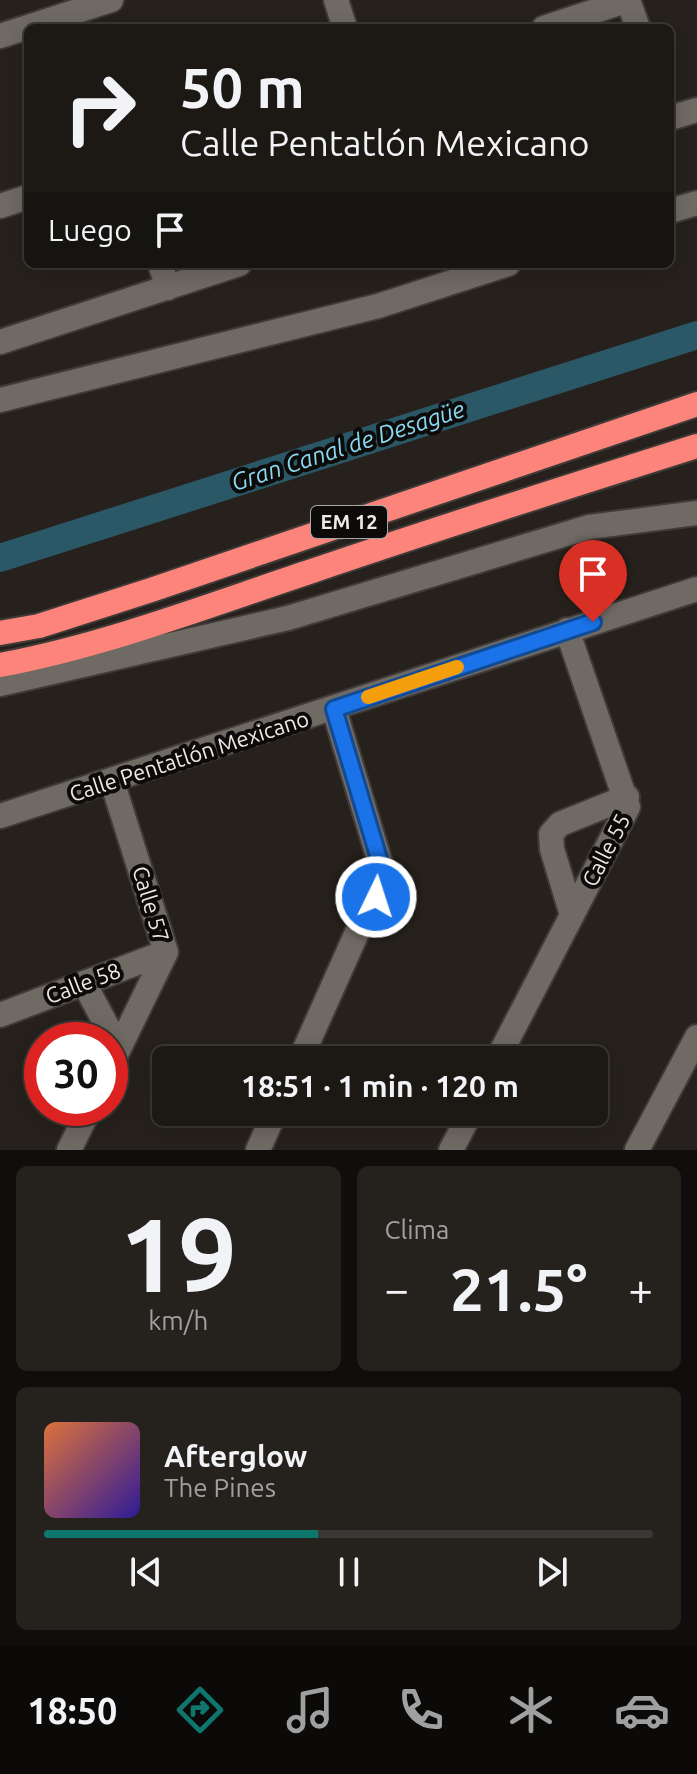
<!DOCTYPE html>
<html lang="es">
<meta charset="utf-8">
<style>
body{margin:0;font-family:Ubuntu,sans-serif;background:#25221e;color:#f1f3f6;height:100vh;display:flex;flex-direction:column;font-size:30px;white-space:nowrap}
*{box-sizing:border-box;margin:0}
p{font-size:26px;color:#a0a0a0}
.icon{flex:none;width:44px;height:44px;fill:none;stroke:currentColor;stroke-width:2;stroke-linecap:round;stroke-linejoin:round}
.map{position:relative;height:1150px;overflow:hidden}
.details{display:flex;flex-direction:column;gap:16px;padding:16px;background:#0f0e0c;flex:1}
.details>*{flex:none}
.hud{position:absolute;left:24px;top:24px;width:650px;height:244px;border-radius:12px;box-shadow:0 4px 20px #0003,0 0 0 2px #3a3834;background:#1c1915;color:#f1f3f6;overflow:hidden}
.speed{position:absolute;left:24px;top:1022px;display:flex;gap:16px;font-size:40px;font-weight:700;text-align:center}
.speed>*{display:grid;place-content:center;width:104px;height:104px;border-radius:50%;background:#1c1915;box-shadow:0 4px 20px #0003,0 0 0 2px #3a3834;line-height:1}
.speed .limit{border:12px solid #d22;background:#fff;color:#111}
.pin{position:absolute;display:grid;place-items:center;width:68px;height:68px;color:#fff;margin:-82px -34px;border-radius:50% 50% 50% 0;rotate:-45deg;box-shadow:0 0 8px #0007}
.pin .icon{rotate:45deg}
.me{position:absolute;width:88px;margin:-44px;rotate:4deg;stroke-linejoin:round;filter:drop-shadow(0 0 6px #0008)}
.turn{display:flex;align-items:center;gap:28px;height:168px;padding:0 24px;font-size:36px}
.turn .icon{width:104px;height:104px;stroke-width:2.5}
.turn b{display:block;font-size:56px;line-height:68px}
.then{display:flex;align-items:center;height:76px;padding:0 24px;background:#0003;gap:16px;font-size:30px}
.big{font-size:60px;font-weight:600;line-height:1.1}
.details .tile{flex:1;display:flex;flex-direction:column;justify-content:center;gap:12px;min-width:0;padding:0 28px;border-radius:12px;background:#25221e}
.details .dial{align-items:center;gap:0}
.dial b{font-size:104px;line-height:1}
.song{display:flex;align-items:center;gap:24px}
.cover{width:96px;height:96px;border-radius:12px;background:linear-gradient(135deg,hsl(20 70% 55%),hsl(250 70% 35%))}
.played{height:8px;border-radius:4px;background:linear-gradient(90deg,#0f766e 45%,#3a3834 45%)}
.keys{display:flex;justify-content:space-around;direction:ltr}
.heat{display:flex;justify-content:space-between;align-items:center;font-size:44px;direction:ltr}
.details .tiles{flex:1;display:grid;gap:16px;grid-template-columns:1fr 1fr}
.tile:last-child{grid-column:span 2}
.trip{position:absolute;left:152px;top:1046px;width:456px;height:80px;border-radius:12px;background:#1c1915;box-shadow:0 4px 20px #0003,0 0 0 2px #3a3834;font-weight:600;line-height:80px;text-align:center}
.tab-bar{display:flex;height:128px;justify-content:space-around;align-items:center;background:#0b0a08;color:#a0a0a0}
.tab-bar .icon{width:56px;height:56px}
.tab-bar .active{color:#0f766e}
.tab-bar b{font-size:36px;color:#f1f3f6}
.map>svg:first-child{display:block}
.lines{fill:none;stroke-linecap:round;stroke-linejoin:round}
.canal{stroke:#2b5867;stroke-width:28}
.minor-casing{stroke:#403b38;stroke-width:28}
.highway-casing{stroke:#403b38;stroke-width:28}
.minor{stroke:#706a64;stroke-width:24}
.highway{stroke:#fd847a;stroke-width:24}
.route-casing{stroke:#114b97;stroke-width:20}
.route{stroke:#1a73e8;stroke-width:14}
.slow{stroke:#f59e0b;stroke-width:14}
.labels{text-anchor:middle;stroke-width:8;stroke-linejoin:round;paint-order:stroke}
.shield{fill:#0d0b09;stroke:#aaa6a4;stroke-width:2}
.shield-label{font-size:20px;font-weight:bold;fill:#ede9e6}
.street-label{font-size:22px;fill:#ede9e6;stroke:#0d0b09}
.water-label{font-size:24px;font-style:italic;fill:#8ad8f2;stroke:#0d0b09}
</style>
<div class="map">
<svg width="697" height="1150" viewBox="0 0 697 1150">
<rect width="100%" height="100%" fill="#26211c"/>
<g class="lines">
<!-- canal -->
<path class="canal" d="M0 558 697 335"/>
<defs>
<path id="minor" d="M336 0 345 28
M628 0 638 28
M544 28 628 0
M0 36 111 0
M670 118 697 110
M0 206 28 197
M670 211 697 203
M160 264 168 288
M0 342 239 264
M0 400 378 306 508 264
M0 684 288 618 589 527 697 513
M0 816 697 589
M572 915 552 849 551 834 560 824 627 797
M84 983 119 1049
M0 1015 166 952
M300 1060 380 881V862L334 709
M497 1060 628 807 567 630
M110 1067 166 952 112 781
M69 1150 90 1108
M258 1150 275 1112
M451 1150 471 1112
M637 1150 697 1037"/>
<path id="highway" d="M0 633 39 626 151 590 697 404
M0 665C106 645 207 606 309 572 438 528 567 487 697 446"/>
</defs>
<!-- minor casing -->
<use href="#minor" class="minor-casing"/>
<!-- highway casing -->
<use href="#highway" class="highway-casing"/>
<!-- minor -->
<use href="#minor" class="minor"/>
<!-- highway -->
<use href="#highway" class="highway"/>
</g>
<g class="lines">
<defs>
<path id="route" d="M376 897 380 862 334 709 593 622"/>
</defs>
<!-- route casing -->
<use href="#route" class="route-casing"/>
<!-- route -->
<use href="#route" class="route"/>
<!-- slow -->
<path class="slow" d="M368 697 457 667"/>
</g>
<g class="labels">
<!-- shield labels -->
<rect class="shield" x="311" y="506" width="76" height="32" rx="6"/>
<g class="shield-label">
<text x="349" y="529">EM 12</text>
</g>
<!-- street labels -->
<g class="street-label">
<text transform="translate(189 756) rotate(-18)" y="8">Calle Pentatlón Mexicano</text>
<text transform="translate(606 850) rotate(-63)" y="8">Calle 55</text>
<text transform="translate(151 904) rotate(73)" y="8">Calle 57</text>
<text transform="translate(83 983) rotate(-21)" y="8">Calle 58</text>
</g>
<!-- water labels -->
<g class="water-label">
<text transform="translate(348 446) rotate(-18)" y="8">Gran Canal de Desagüe</text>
</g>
</g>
</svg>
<div class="speed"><div class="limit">30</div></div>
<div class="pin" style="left:593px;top:622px;background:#d93025"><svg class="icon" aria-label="arrive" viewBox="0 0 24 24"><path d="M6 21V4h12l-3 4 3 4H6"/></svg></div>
<svg class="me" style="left:376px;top:897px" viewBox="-20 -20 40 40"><circle r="17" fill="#1a73e8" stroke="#fff" stroke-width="3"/><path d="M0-11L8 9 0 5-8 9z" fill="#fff"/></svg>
<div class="trip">18:51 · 1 min · 120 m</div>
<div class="hud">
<div class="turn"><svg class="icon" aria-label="right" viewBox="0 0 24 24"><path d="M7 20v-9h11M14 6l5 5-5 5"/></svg><div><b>50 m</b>Calle Pentatlón Mexicano</div></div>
<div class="then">Luego<svg class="icon" aria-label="arrive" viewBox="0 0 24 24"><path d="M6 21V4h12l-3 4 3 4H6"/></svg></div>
</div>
</div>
<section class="details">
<div class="tiles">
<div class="tile dial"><b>19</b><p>km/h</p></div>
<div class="tile"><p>Clima</p>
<div class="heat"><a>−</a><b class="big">21.5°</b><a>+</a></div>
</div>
<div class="tile">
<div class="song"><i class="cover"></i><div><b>Afterglow</b><p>The Pines</p></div></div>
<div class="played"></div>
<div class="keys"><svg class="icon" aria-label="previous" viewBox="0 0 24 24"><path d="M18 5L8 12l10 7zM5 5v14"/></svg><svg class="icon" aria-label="pause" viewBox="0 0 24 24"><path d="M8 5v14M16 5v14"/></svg><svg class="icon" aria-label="next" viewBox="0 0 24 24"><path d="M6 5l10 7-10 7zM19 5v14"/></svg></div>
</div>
</div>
</section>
<nav class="tab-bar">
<b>18:50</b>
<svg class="icon active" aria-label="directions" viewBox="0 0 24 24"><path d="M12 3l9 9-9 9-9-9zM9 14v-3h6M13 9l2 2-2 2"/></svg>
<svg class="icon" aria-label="music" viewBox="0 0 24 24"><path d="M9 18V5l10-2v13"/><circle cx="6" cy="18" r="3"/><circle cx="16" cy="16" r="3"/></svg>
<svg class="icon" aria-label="phone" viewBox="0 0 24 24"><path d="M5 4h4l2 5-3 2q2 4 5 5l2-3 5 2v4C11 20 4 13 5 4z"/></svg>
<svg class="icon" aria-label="climate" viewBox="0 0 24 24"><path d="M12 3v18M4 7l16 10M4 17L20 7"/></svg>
<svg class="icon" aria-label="car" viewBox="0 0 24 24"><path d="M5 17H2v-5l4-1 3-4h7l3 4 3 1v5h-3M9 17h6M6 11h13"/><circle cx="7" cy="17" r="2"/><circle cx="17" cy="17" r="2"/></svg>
</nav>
